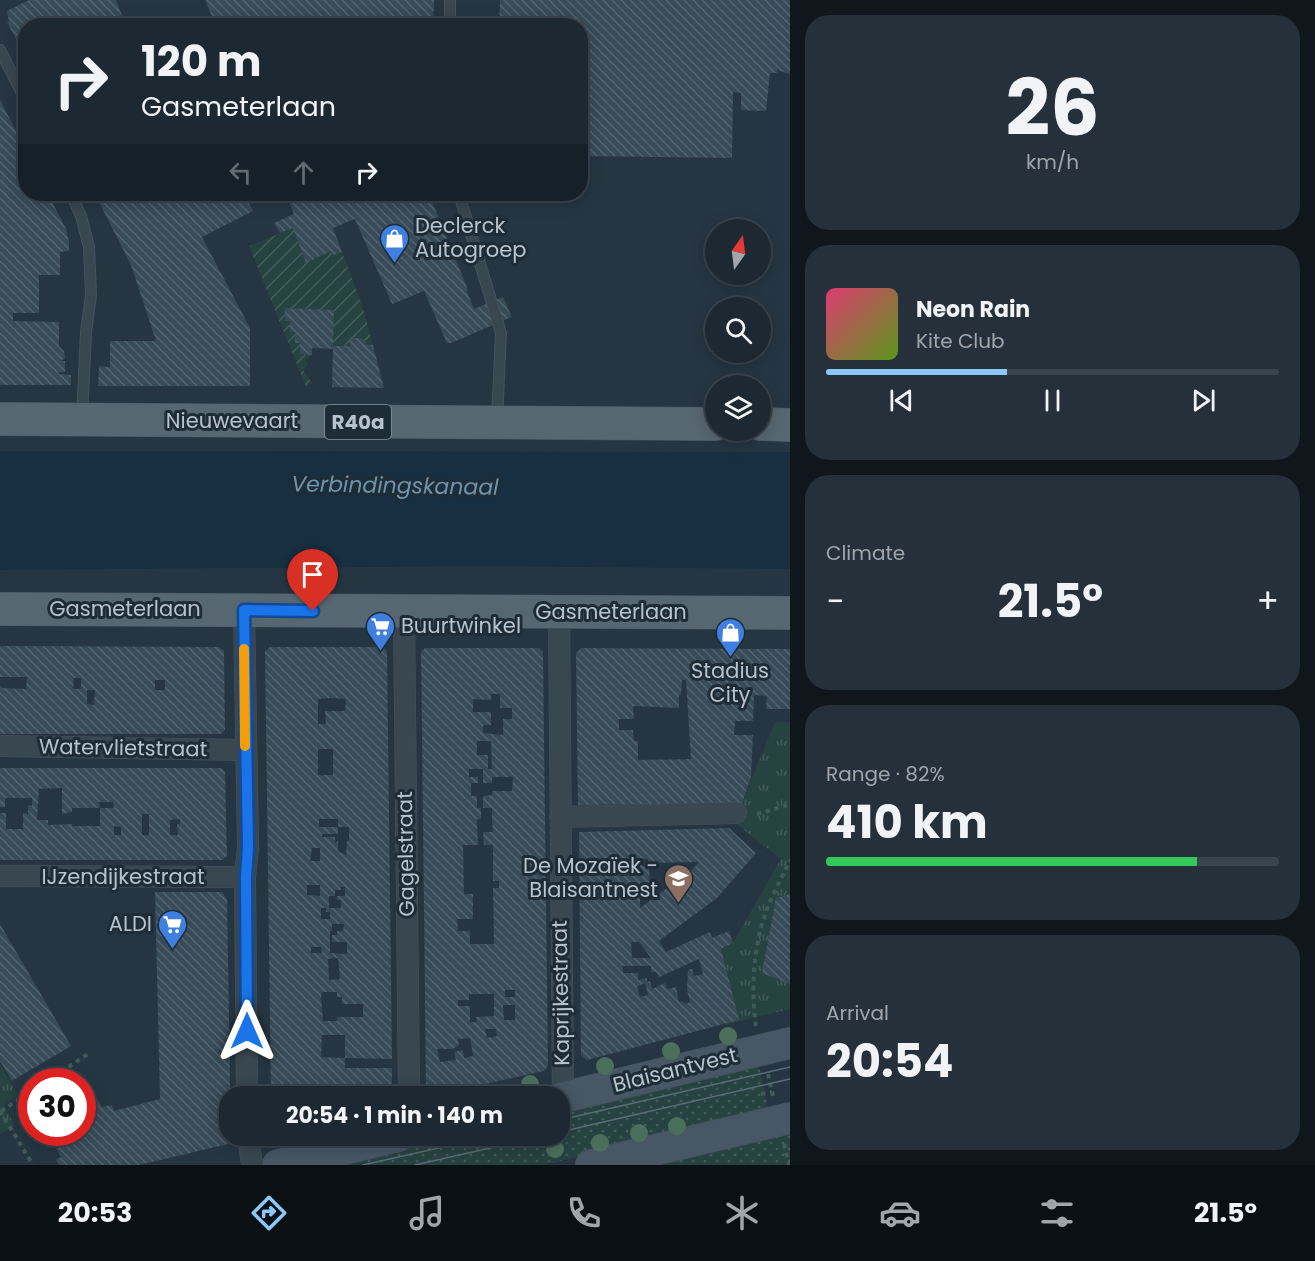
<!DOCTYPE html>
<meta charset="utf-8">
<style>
body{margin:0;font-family:Poppins,sans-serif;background:#25303a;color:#f1f3f6;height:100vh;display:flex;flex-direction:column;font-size:22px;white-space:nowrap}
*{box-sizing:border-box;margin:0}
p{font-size:20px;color:#a0a6ac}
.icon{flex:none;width:33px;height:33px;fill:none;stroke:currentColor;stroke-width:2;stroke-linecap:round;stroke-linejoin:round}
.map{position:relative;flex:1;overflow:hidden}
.side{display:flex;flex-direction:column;gap:15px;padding:15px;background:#0f161c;width:525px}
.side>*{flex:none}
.top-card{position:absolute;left:18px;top:18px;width:570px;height:183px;border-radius:24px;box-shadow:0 3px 15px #0003,0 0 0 2px #3a444d;background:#1c2832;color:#f1f3f6;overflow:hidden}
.needle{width:39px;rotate:14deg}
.tools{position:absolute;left:705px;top:219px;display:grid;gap:12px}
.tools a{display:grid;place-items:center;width:66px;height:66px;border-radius:50%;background:#1c2832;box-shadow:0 3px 15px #0003,0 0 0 2px #3a444d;font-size:30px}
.speed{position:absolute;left:18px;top:1068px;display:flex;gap:12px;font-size:30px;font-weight:700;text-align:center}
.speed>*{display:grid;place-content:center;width:78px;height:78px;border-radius:50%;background:#1c2832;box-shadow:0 3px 15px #0003,0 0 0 2px #3a444d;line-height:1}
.speed .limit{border:9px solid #d22;background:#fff;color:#111}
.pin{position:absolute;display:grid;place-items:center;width:51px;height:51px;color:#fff;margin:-62px -26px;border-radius:50% 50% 50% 0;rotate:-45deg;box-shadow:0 0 6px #0007}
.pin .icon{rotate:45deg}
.me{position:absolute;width:66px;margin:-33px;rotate:0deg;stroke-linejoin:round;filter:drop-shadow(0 0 4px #0008)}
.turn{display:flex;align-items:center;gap:21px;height:126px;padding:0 24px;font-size:27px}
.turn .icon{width:78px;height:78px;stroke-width:2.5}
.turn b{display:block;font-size:42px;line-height:51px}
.lanes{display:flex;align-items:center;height:57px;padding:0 24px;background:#0003;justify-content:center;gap:30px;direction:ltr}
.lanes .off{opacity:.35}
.big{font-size:45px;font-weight:700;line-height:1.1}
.side .tile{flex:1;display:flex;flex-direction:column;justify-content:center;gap:9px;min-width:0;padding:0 21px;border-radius:24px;background:#25303a}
.side .dial{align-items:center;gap:0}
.dial b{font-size:78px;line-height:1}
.song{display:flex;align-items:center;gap:18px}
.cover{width:72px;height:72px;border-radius:9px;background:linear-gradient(135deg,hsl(340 70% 55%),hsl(90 70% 35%))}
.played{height:6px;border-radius:3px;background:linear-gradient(90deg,#8bc9fb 40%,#3a444d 40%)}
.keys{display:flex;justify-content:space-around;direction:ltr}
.heat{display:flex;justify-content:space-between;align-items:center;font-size:33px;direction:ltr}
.charge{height:9px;border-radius:4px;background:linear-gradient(90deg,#34c759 82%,#3a444d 0)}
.trip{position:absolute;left:219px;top:1086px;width:351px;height:60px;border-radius:24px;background:#1c2832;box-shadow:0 3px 15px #0003,0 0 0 2px #3a444d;font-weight:700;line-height:60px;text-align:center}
.tab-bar{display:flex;height:96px;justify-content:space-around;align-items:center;background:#0b1014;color:#a0a6ac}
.tab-bar .icon{width:42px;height:42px}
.tab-bar .current{color:#8bc9fb}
.tab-bar b{font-size:27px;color:#f1f3f6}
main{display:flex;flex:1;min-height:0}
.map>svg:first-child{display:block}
.grass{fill:url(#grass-dots)}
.park{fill:url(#park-tufts)}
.garden{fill:url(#garden-furrows)}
.water{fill:#172f41}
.building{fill:url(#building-back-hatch);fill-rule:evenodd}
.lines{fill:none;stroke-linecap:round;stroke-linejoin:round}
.lane-casing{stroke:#46535e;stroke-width:12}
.street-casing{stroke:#46535e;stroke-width:22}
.secondary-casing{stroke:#46535e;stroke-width:32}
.primary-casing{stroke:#46535e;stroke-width:34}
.path{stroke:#405a58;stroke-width:4;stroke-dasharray:4.5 4.5;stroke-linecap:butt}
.lane{stroke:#394751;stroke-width:10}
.street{stroke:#394751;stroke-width:21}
.secondary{stroke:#475765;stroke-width:30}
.primary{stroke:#576771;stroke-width:33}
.tram{stroke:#5b6c78;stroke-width:1.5}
.tree{fill:#4c6f5b}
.route-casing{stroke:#114b97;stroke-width:15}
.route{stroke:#1a73e8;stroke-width:10}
.slow{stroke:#f59e0b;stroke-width:10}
.labels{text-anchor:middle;stroke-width:6;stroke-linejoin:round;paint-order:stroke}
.shield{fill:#1e2c37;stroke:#88959f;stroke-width:1.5}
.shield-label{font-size:20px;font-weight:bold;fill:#b6c2cc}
.poi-label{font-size:21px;fill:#b6c2cc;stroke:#1e2c37;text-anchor:start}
.street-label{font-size:21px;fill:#b6c2cc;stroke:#1e2c37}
.water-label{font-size:22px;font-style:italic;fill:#6e93ab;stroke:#1e2c37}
</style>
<main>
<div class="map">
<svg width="790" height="1165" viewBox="0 0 790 1165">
<defs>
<pattern id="grass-dots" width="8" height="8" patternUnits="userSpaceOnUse" patternTransform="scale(1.5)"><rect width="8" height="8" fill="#274341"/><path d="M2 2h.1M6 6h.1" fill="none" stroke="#445c5b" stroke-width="1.8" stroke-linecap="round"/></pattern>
<pattern id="park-tufts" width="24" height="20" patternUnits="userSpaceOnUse" patternTransform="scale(1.5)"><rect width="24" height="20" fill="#274341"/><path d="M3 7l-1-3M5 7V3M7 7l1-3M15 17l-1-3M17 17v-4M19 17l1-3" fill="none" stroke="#445c5b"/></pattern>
<pattern id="garden-furrows" width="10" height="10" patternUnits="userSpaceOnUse" patternTransform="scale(1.5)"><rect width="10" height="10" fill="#274341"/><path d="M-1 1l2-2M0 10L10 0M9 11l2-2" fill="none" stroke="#445c5b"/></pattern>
<pattern id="building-back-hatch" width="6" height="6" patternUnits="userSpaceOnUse" patternTransform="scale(1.5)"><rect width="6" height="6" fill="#374b58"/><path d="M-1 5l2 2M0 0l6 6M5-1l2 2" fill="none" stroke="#52636f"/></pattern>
</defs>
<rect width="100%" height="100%" fill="#253642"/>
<!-- grass -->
<path class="grass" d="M758 1062 769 1112 543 1165H332L454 1136H560V1110Z
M790 1131V1165H647Z"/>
<!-- park -->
<path class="park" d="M775 722H790V1009L724 1025 706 956 733 943 781 859 734 822Z
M0 1064 18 1095 4 1105 15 1126 0 1134Z"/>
<!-- garden -->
<path class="garden" d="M293 228 306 263 331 251 333 255 342 252 363 308 373 345H366V342L362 338H353L350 342V346H333V310L285 308V320L290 321V332H295V343H300V354L312 355 305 360 308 365 303 370 312 383 306 387 249 246Z"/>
<!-- water -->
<path class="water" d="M0 451 790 452V569L481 566 0 570Z"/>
<!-- building -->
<path class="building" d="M29 0H116L126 26H26V58L7 22H9L7 11Z
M205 0H434L433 26H216Z
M500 0H790V74L777 70V73H770L766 111 741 110V93L733 92 732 158 580 156V26H499Z
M0 100 26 150V194H48L66 229 69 242V251L60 252V275H39V313H13V321L59 322V346L64 351 65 358 61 361H65V372H59L58 374 71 375V385H0Z
M95 194H244L253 211 202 237 250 328V386H98L99 366 110 367V341H156L131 265Z
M286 194H429L468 290 467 291 474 309 503 297 512 317 451 343H447L424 291 392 304 355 219 333 228 342 252 333 255 331 251 306 263 293 228 280 233 274 223 294 214Z
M285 308 334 310 333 346H350V342L353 338H362L366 342V345H373L384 388 332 387 333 349 312 348V355L300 354V343H295V332H290V321H285Z
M0 646 219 647 224 651 225 730 221 734H0V686L2 688 26 689 27 677H0ZM74 678H81V689H73ZM155 680H165V690H155ZM87 690H95L94 705 87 704Z
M270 647H383L387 651 392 1059 345 1058V1035H322L321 1057 345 1058V1068H392V1096H271L265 651ZM331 698 346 699 345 711H325L326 724H318V699ZM318 749H333V775H318ZM319 819H338V827H349V841H347L346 855 338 851V841L335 843V837H322V834H338V827H319ZM312 848H320V861H310ZM307 885H320V896L307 895ZM341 887H345V896H337V900H341V908H329V896H335V890H341ZM321 908H326V912H330V919H321ZM332 924H344L343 931H337V935H332V942H347V954L330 953V931H332ZM311 947H321L322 953H311ZM338 958 340 979 329 980 328 959ZM322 992H337V997H342V1004H363V1017H337L338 1021H323L321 995Z
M425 648H539L543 652 548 1066 544 1071 431 1096 426 1092 424 907 421 652ZM491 694H500V708H512V719H503V735L483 733V725H491V712H473V699L491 700ZM477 741H491L492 769H488V755H477ZM469 769H483V783H492V777H513L512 791H492V795L483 796V808H492V819L493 832H483L484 845H493V881H499V888H493L494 944H470V931H458L457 919H473V894H464L463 845H478L477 819H481V808H477V796H471V783H478V777H469ZM505 990H515V997H505ZM469 994H494V1016L476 1017 477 1022H470V1006H458V1000H469ZM503 1005H515V1020H504ZM485 1029H496L497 1036 487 1038ZM470 1038 473 1056 464 1058 463 1050 454 1052 456 1060 440 1062 437 1049H453L459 1045 458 1039Z
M581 648 790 649V709H766L767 696 754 695 753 721H735L734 735H753L751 777 742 803 578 805 576 653ZM682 680H686L691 759 638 760V741H634L633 730H619V719H634L633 706 679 708V695H681Z
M0 768H222L225 772 227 856 222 860H0V813H6V829H23V813L28 814V805L32 806V798H5V807H0ZM62 788V814L72 812V808H100L99 802H113L114 808H100V826H72V824L48 825V820H37L39 789ZM142 814H149V835H142ZM180 819V824H177L178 835H170V820ZM114 826 121 827V835H114Z
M729 828 756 853 717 898 659 941 666 952 710 932 712 938 729 931 733 943 721 949 739 1020 587 1060 581 1055 579 832ZM642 859H648V863L699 862 693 869 640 908V887H650L649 866H642ZM631 942H639L651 958H632ZM699 959 703 974 694 976 692 969 688 970 687 990 690 1002 684 1004 683 1001 679 1002 676 987 667 989 665 983 652 989 650 981 647 982V978L638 980V973H623V966H651V972H656L659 977ZM645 983 648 995 640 997 637 987Z
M155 892H222L227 899 231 1140 228 1144 139 1165H59L56 1160 61 1157 47 1132H82V1082H74L84 1076 102 1107 112 1105 114 1111 160 1099Z
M790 894V984L762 973 776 898Z
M0 924 71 1046 12 1081 0 1061Z"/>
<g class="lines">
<defs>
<path id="lane" d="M450 26V0
M0 50 26 101
M71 194 81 216 89 247 91 295 86 332 82 417
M459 194 501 333 497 420"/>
<path id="street" d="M244 610 248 847 245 877 247 1096
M404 611 409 1096
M559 611 563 1097
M0 746 245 750
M560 817 736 813
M0 876 245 877
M248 1136 252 1165"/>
<path id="secondary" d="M560 1098 790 1043
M278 1165 399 1136
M591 1165 790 1118"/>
<path id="primary" d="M0 419 716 424
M760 424 790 425
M0 609 790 613"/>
</defs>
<!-- lane casing -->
<use href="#lane" class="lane-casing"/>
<!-- street casing -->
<use href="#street" class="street-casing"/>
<!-- secondary casing -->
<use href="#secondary" class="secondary-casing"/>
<!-- primary casing -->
<use href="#primary" class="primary-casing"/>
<!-- path -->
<path class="path" d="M757 814 788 805 790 807
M756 1026C751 992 753 949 765 915 771 896 782 878 790 860
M768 1074 773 1096
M46 1082 91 1052
M761 1094 772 1092
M0 1111 33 1165
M1 1111 32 1091
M784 1144 789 1165"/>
<!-- lane -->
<use href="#lane" class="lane"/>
<!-- street -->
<use href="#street" class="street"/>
<!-- secondary -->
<use href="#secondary" class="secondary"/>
<!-- primary -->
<use href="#primary" class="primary"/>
<!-- tram -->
<path class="tram" d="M560 1120 790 1067
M560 1132 790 1079
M363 1165 492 1136
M415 1165 543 1136"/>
</g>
<!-- trees -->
<g class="tree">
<circle cx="728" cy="1036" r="9"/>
<circle cx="671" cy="1051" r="9"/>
<circle cx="605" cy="1066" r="9"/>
<circle cx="530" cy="1084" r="9"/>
<circle cx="677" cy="1126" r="9"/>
<circle cx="639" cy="1133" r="9"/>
<circle cx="600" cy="1143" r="9"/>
<circle cx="555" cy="1149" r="9"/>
</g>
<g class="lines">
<defs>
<path id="route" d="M247 1031 246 877 248 847 244 610 313 611"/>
</defs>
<!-- route casing -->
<use href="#route" class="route-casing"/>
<!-- route -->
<use href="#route" class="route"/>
<!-- slow -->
<path class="slow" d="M244 649 245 746"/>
</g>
<!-- icons -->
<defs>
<symbol id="shop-pin" viewBox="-11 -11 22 30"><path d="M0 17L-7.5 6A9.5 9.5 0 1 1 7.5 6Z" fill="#3f7fe0" stroke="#1e2c37"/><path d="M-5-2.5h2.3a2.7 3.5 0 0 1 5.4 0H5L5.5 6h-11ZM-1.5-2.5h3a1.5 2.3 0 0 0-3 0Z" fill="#fff"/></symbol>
<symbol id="supermarket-pin" viewBox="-11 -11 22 30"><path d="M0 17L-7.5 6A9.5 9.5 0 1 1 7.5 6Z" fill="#3f7fe0" stroke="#1e2c37"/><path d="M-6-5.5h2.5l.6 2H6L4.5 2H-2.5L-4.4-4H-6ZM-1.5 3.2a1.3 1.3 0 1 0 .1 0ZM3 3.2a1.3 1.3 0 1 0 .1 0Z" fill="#fff"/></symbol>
<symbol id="school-pin" viewBox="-11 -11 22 30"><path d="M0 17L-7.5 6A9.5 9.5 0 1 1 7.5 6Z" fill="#8d6e63" stroke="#1e2c37"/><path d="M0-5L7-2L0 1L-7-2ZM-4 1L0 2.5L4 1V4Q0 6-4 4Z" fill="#fff"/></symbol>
</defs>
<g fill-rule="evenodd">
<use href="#shop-pin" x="378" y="222" width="33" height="45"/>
<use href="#supermarket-pin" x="364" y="610" width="33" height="45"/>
<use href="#shop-pin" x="714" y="616" width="33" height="45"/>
<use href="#school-pin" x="662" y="862" width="33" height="45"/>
<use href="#supermarket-pin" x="156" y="908" width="33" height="45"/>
</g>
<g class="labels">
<!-- shield labels -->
<rect class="shield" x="325" y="405" width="66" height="34" rx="4.5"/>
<g class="shield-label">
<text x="358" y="429">R40a</text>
</g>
<!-- poi labels -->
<g class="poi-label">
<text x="415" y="233">Declerck<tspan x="415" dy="24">Autogroep</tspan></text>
<text x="401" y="633">Buurtwinkel</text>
<text x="730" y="678" text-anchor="middle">Stadius<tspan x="730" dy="24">City</tspan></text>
<text x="658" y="873" text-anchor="end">De Mozaïek -<tspan x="658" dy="24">Blaisantnest</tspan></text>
<text x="152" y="931" text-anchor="end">ALDI</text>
</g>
<!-- street labels -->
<g class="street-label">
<text x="232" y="428">Nieuwevaart</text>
<text x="125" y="616">Gasmeterlaan</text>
<text x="611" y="619">Gasmeterlaan</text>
<text transform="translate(123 748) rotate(1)" y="7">Watervlietstraat</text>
<text transform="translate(406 854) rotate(-91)" y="7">Gagelstraat</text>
<text x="123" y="884">IJzendijkestraat</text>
<text transform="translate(561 993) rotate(-91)" y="7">Kaprijkestraat</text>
<text transform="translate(675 1070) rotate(-14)" y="7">Blaisantvest</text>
</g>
<!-- water labels -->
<g class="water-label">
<text transform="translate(395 485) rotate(1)" y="8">Verbindingskanaal</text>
</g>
</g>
</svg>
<div class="tools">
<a><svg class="needle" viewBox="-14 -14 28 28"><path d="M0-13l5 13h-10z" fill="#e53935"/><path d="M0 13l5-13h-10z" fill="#a0a6ac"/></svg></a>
<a><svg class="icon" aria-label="search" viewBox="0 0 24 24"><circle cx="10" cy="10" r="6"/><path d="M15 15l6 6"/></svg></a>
<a><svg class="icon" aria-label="layers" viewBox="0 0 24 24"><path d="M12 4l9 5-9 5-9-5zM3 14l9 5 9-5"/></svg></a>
</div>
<div class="speed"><div class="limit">30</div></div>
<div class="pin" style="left:313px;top:611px;background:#d93025"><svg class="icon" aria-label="arrive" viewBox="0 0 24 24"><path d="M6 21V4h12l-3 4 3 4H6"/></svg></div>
<svg class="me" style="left:247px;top:1031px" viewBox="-20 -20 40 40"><path d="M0-17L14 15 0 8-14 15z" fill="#1a73e8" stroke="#fff" stroke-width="4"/></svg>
<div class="trip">20:54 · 1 min · 140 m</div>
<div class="top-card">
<div class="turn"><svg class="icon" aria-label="right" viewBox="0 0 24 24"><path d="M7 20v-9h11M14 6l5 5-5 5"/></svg><div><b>120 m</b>Gasmeterlaan</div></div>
<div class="lanes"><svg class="icon off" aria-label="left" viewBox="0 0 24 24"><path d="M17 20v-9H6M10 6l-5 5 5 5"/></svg><svg class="icon off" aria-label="ahead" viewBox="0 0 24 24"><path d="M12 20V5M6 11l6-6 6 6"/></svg><svg class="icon" aria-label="right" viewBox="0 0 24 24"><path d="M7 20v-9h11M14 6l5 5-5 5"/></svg></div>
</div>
</div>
<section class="side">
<div class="tile dial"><b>26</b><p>km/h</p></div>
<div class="tile">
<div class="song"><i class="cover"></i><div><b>Neon Rain</b><p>Kite Club</p></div></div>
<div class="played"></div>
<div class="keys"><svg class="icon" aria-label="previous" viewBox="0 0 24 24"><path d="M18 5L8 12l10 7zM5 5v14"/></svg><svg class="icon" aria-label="pause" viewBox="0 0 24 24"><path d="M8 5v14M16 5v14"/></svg><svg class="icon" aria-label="next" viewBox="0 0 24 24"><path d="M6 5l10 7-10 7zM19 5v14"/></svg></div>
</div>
<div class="tile"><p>Climate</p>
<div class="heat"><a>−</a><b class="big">21.5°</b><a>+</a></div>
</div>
<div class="tile"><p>Range · 82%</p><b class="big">410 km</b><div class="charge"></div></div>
<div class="tile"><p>Arrival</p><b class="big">20:54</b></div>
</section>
</main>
<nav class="tab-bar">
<b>20:53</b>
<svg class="icon current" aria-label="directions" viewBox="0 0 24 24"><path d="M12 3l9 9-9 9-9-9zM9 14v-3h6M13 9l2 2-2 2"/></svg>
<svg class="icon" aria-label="music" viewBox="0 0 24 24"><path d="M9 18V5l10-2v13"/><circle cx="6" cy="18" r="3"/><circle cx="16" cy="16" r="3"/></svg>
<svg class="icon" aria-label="phone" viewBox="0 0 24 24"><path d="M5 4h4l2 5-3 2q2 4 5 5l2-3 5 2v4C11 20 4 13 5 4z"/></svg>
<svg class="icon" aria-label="climate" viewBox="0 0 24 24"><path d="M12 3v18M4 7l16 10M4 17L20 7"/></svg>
<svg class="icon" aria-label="car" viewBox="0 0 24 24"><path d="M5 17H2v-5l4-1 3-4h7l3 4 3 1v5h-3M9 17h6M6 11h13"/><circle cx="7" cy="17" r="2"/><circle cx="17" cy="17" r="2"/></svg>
<svg class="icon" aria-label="filters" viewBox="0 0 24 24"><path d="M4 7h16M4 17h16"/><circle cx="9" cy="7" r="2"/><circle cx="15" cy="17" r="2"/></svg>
<b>21.5°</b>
</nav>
